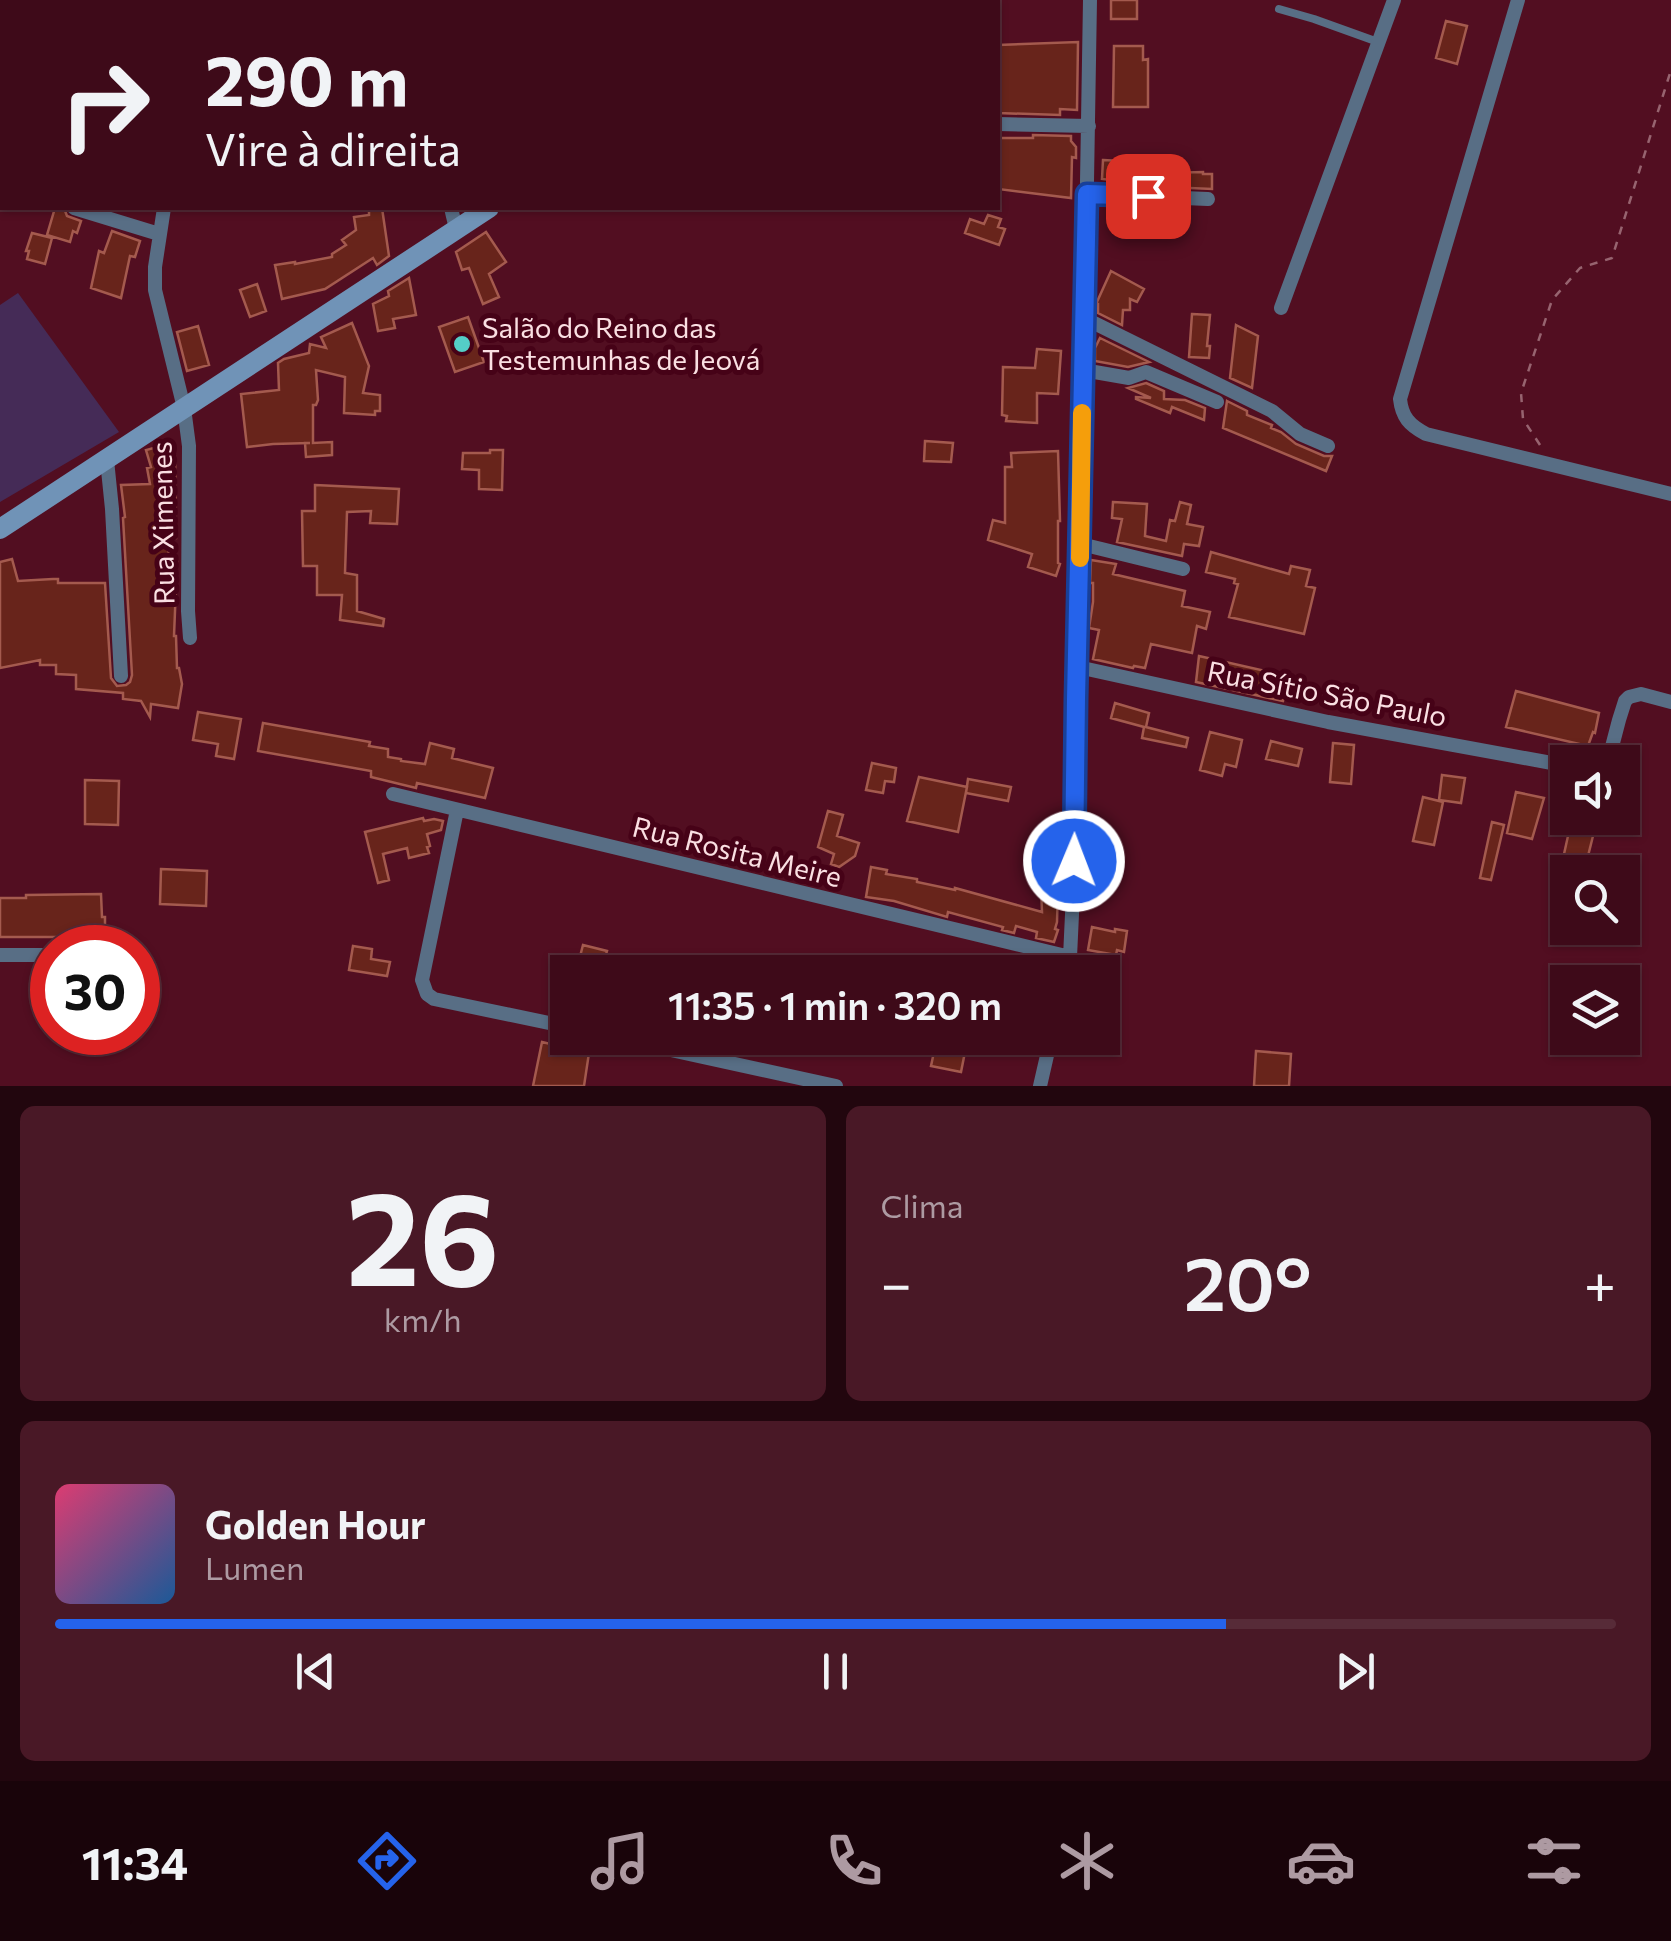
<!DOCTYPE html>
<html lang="pt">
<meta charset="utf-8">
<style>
body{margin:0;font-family:Commissioner,sans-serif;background:#491826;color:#f1f3f6;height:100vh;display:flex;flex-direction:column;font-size:38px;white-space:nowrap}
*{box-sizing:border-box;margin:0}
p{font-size:32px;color:#ad9aa2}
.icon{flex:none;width:55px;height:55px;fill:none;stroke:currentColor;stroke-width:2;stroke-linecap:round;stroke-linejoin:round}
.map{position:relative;height:1086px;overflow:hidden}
.side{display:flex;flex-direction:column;gap:20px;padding:20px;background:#22060e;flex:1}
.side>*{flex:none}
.hud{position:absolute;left:0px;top:0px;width:1000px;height:210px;box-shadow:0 2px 8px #0004,0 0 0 2px #572b38;background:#3e0a19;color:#f1f3f6;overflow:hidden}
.buttons{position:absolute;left:1550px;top:745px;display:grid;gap:20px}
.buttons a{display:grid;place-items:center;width:90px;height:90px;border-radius:0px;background:#3e0a19;box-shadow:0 2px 8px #0004,0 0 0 2px #572b38;font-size:50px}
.speed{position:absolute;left:30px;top:925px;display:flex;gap:20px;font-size:50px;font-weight:700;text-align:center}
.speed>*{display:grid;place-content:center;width:130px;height:130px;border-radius:50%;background:#3e0a19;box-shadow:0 2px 8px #0004,0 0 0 2px #572b38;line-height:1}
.speed .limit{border:15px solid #d22;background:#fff;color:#111}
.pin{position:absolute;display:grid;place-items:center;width:85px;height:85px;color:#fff;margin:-42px;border-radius:20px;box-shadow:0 5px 15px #0006}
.me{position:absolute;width:110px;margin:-55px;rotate:1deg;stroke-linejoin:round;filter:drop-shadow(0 0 8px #0008)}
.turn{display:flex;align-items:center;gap:35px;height:210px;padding:0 40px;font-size:45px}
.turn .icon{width:130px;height:130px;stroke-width:2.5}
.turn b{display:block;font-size:70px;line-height:85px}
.big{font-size:75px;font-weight:600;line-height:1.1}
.side .tile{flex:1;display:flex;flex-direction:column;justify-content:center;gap:15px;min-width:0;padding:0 35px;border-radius:15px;background:#491826}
.side .dial{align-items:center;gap:0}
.dial b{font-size:130px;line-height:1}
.song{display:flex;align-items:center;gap:30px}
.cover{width:120px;height:120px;border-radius:15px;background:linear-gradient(135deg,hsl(340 70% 55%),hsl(210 70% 35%))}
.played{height:10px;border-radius:5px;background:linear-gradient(90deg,#2563eb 75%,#572b38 75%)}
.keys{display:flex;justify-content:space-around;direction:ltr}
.heat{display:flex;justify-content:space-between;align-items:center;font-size:55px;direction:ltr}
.side .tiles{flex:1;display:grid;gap:20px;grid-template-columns:1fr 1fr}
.tile:last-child{grid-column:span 2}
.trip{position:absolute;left:550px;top:955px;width:570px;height:100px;border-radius:0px;background:#3e0a19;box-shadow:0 2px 8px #0004,0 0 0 2px #572b38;font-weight:600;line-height:100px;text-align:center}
.menu{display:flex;height:160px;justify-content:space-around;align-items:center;background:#19040a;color:#ad9aa2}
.menu .icon{width:70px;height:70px}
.menu .selected{color:#2563eb}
.menu b{font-size:45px;color:#f1f3f6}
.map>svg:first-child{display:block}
.green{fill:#452b57}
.building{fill:#68241b;stroke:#a45a4e;stroke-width:2.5}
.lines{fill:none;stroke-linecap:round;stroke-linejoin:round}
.path{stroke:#976470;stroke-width:2.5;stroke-dasharray:8 8;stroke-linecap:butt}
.lane{stroke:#586e85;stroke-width:8}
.street{stroke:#586e85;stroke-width:14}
.secondary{stroke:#7093b7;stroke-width:20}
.route-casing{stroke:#184099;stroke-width:25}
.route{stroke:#2563eb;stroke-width:18}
.slow{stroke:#f59e0b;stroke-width:18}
.poi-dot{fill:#54cdc7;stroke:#460217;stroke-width:4}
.labels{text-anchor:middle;stroke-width:10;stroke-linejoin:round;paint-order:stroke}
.poi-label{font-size:28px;fill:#fadfe2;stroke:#460217;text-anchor:start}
.street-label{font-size:28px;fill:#fadfe2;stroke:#460217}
</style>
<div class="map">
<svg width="1671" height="1086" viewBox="0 0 1671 1086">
<rect width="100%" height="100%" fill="#520e21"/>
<!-- green -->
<path class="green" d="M18 293 119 432 0 502V305Z"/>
<!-- building -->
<path class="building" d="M1111 0H1137V19H1111Z
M1446 21 1467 26 1457 64 1436 58Z
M1078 42 1077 110 1060 109V115L998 113V45Z
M1114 46H1143V60L1148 59V107H1113Z
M1033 135 1071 136V141L1076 147V158L1072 157 1071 198 998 189V138H1033Z
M1103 160 1139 162 1137 183 1102 179Z
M1203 172V174H1212V189L1167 187 1166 173Z
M55 208H64L67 216 81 221 77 233 73 231 70 242 47 235Z
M369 208H382L389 256 377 265 373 258 325 289 282 299 275 265 295 262V264L332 257V254L346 245 342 240 356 230 354 217 369 215Z
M988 215 1001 219 998 227 1005 229 999 245 965 233 970 219 984 224Z
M112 231 140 241 135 257 130 256 121 298 91 288 99 251 104 253Z
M486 232 506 262 489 274 499 297 483 304 469 268 462 270 456 252Z
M32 233 52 238 45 264 27 259 29 251H26Z
M1111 271 1144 289 1137 302 1130 299V310H1123L1122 325 1098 313V304H1096Z
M409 278 416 315 393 319 395 328 378 331 373 304 389 296 388 291Z
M257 284 266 311 250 317 240 290Z
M1192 314 1210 315 1207 346H1210L1209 358 1189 357Z
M468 317 484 362 455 372 439 327Z
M352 323 369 366 363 393 380 395V411H375V415L344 413 345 377 316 370 318 400 316 405H313V443L332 442V455L306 457 305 443H310L273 444 247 447 241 394 279 390 278 363 284 359 309 353 310 344 326 348 321 337Z
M1236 325 1258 336 1252 388 1230 378Z
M198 326 209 365 187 371 177 332Z
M1100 338 1149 362 1128 367 1095 361V348Z
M1037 349 1061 351 1058 394 1037 393V423L1006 421 1007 416 1002 415 1003 367 1035 368Z
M1146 383 1164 391V399L1185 400 1205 408 1204 420 1172 407 1170 413 1136 399V397L1151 398 1128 388Z
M1227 401 1247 411V415L1272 425 1271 428 1281 432 1296 444 1324 456H1332L1326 471 1223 428Z
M925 441 953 443 951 462 924 461Z
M172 443 175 456 176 538H168L169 563 177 562 174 636H176L177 668H179L182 684 178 708 151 704 150 717 141 701 123 699V693L76 689V675L56 674V665H40V660L0 668V562L12 559 18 581 53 579H58V583H105L111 678 117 686 126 685 130 682 132 675 123 518 125 517 121 485 150 484 147 468 151 467 146 450Z
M490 450H503L502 490 479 489V470L462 469 463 453H490Z
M1058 451 1060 521H1058V563L1060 564 1056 576 1028 567 1032 554 988 540 993 520 1005 523V467H1012L1011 453Z
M315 485 399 489 397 524 370 523 371 511 347 512 345 573 357 575V611L384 619 383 626 340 620 342 595H317V566H303L302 511H315Z
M1113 502 1147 504 1145 536 1166 541 1170 520 1175 521 1180 502 1191 505 1187 524 1203 527 1199 546 1184 544 1182 556 1117 542 1122 519 1112 518Z
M1211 552 1289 574 1291 566 1310 570 1306 586 1315 588 1304 634 1229 617 1238 584 1234 583 1235 579 1206 572Z
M1091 560 1116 564 1113 574 1185 591 1182 606 1210 612 1206 629 1197 626 1192 653 1151 644 1145 668 1134 666 1133 668 1093 659 1099 630 1089 628 1093 602V583H1090Z
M1199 656 1292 677 1283 701 1196 682Z
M1516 691 1599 713 1595 733 1593 732 1588 746 1506 727Z
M1115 703 1149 713 1146 727 1188 738 1186 747 1142 738 1144 727 1111 718Z
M198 712 241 719 234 759 216 756 218 744 193 740Z
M263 723 370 742 369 746 388 749V757L401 759V761L425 764 430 743 454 749 452 758 493 768 485 798 417 783 416 788 371 777V771L258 751Z
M1210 732 1242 740 1236 767 1225 764 1222 776 1200 770Z
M1271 741 1302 749 1298 766 1266 759Z
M1333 743 1354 745 1351 784 1330 782Z
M872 763 896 768 894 782 885 781 883 793 866 790Z
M1442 775 1465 778 1461 803 1439 800Z
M919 777 967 787 958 832 907 821Z
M968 779 1011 787 1008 801 966 793Z
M85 780 119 781 118 825 85 824Z
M1516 792 1544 798 1532 839 1507 833Z
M1423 797 1443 802 1434 845 1413 841Z
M828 811 843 815 837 836 859 843 855 856 839 867 831 864 834 854 818 847Z
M423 818 424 821 434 819 443 821 441 830 427 834 430 846 427 847 429 853 409 858 407 848 383 854 389 880 378 883 365 832Z
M1572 818 1597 820 1587 860 1564 854Z
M1492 822 1504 825 1491 880 1480 878Z
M871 867 887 870 886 874 917 879V882L955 890V888L1042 912 1041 886H1058L1057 922 1055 929 1058 930 1054 942 1036 938 1037 932 1016 926 1014 933 1002 930 1003 927 948 912 947 917 894 901 866 897Z
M161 869 207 871 206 906 160 904Z
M101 894 102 917H105V937H0V898H26V895Z
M1092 927 1115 932V929L1127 931 1124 952 1117 950 1116 955 1088 950Z
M583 945 607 951 601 972H576Z
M353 946 372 949 371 959 390 962 387 976 349 970Z
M937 1038H975L972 1053 965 1052 961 1072 931 1066Z
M542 1042 589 1053 584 1086H533Z
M1256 1051 1291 1054 1289 1086H1254Z"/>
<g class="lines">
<!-- path -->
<path class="path" d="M1540 445 1523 419 1521 393 1552 300 1580 268 1612 258 1671 70"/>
<!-- lane -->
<path class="lane" d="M46 0V2
M1279 9 1314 19 1378 42"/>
<!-- street -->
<path class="street" d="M1518 0 1400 399C1402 417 1409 425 1426 434L1671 494
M198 2V0
M690 2V0
M774 2 780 0
M998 124 1089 126
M0 184 2 185
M1087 194 1208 199
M74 208 159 234
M164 208 155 267V290L184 408 189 446 188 611 190 638
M451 208 456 229
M1281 308 1394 0
M1084 318 1272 411 1300 434 1328 446
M1083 370 1129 378 1146 372 1217 402
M107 460 112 509 121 676
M1081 544 1183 569
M1078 667 1328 722 1568 766
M1608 762 1619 720 1625 701 1629 697 1641 694 1671 702
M393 794 1070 957
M457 810 422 980 427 994 434 999 568 1027
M0 955H52
M1067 972 1070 957 1076 829V699L1081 544 1090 0
M616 1038 836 1086
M1040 1086 1051 1038"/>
<!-- secondary -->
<path class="secondary" d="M916 2 922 0
M0 529 489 208"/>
</g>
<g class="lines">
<defs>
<path id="route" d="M1074 861 1076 699 1087 194 1148 196"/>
</defs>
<!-- route casing -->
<use href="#route" class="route-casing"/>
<!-- route -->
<use href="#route" class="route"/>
<!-- slow -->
<path class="slow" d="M1080 558 1082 413"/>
</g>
<!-- markers -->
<circle class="poi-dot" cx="462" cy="344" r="10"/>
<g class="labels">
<!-- poi labels -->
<g class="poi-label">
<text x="482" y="338">Salão do Reino das<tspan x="482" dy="32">Testemunhas de Jeová</tspan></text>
</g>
<!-- street labels -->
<g class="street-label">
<text transform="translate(163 523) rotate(-91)" y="10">Rua Ximenes</text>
<text transform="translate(1327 694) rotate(11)" y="10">Rua Sítio São Paulo</text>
<text transform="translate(737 852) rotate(14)" y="10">Rua Rosita Meire</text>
</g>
</g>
</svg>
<div class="buttons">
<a><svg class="icon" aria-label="sound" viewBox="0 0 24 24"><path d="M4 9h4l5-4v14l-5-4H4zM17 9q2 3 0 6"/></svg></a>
<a><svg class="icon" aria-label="search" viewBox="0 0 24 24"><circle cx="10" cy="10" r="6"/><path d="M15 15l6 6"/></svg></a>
<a><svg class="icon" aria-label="layers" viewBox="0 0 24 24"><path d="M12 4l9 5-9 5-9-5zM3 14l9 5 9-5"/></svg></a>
</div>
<div class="speed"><div class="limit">30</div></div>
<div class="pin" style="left:1148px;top:196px;background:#d93025"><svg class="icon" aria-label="arrive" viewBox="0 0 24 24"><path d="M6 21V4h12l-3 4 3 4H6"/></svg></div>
<svg class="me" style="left:1074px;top:861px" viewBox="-20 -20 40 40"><circle r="17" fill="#2563eb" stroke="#fff" stroke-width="3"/><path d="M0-11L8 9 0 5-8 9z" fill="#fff"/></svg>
<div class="trip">11:35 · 1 min · 320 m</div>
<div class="hud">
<div class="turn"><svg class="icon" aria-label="right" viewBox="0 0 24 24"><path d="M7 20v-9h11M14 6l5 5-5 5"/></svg><div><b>290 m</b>Vire à direita</div></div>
</div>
</div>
<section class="side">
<div class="tiles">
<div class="tile dial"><b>26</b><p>km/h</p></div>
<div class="tile"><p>Clima</p>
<div class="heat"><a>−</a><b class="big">20°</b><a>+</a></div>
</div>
<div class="tile">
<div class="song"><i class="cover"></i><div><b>Golden Hour</b><p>Lumen</p></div></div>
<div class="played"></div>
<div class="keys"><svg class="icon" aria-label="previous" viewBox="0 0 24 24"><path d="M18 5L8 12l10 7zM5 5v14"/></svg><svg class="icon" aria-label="pause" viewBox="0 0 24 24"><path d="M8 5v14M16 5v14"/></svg><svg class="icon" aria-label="next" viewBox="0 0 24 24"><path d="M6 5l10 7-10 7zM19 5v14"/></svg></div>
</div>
</div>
</section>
<nav class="menu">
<b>11:34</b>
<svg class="icon selected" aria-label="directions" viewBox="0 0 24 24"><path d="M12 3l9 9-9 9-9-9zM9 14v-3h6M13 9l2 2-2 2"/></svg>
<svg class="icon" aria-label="music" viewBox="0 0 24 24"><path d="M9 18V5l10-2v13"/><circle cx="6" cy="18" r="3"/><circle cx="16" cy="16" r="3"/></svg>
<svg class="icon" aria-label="phone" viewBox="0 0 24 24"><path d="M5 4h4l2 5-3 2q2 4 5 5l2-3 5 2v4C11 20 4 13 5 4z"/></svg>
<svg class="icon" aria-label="climate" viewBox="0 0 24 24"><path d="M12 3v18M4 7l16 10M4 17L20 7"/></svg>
<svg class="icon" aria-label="car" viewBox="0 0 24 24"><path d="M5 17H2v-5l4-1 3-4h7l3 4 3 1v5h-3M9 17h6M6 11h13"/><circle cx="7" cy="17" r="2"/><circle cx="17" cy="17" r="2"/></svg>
<svg class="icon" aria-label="filters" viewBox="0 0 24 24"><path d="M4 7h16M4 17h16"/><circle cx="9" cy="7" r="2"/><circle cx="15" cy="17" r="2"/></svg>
</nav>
